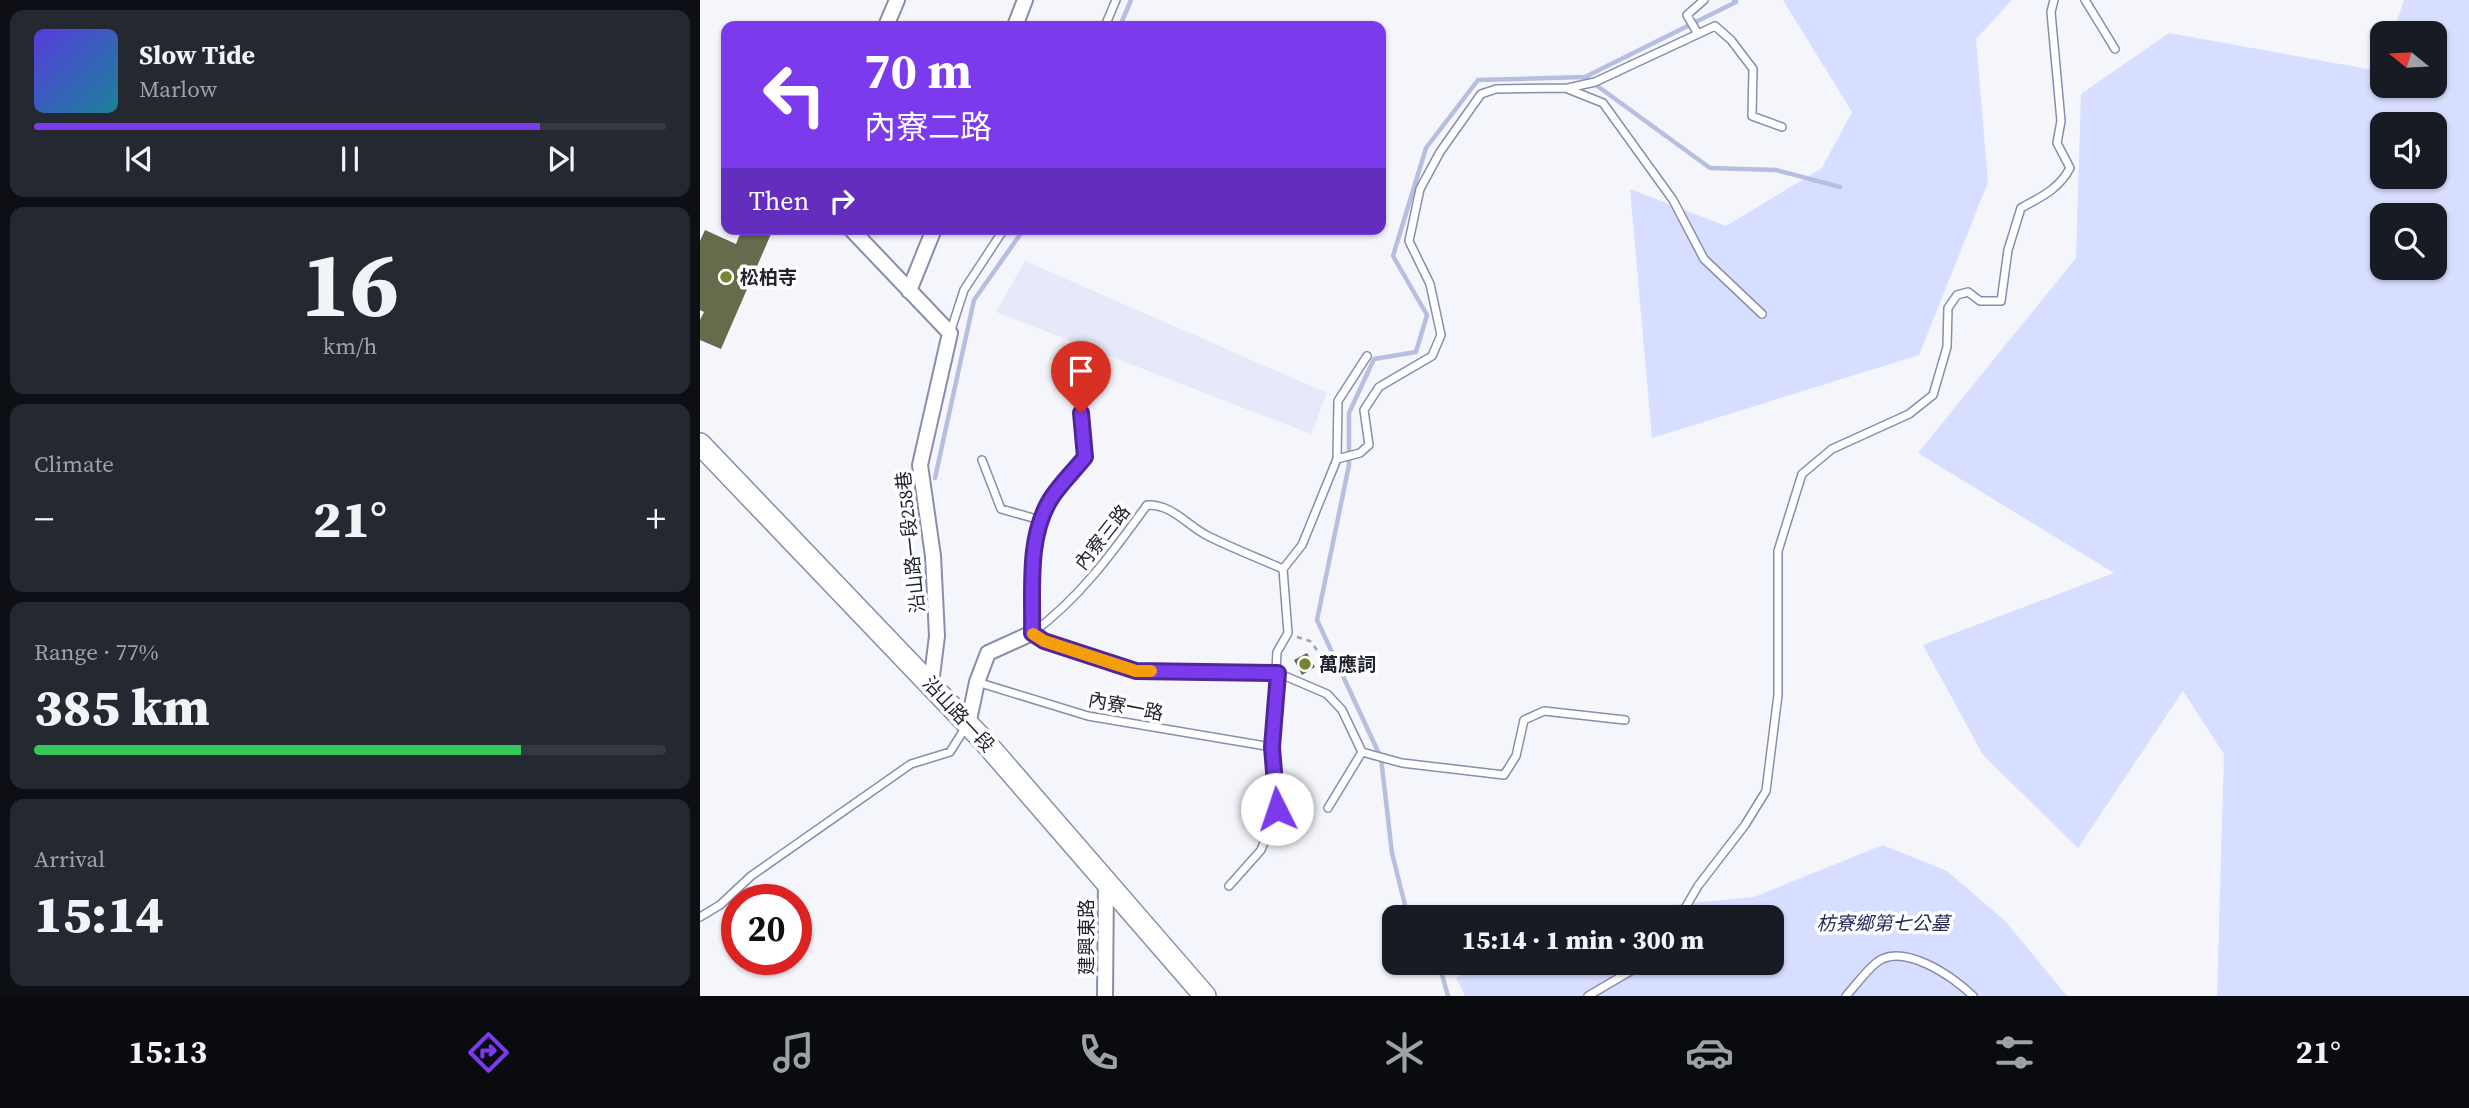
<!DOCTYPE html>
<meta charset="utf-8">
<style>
body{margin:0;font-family:"Source Serif 4","Noto Sans TC",serif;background:#242831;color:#f1f3f6;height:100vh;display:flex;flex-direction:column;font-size:26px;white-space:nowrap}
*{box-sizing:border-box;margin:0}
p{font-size:23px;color:#9ea1a6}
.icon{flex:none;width:38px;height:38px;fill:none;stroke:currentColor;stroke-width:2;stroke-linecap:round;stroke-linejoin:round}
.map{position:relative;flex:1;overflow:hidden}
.sheet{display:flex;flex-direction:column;gap:10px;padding:10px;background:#0d0f14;width:700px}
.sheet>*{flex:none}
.banner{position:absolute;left:21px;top:21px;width:665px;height:214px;border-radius:14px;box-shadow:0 2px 5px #0004;background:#7c3aed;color:#fff;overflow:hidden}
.needle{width:46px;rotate:288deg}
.fabs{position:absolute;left:1670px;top:21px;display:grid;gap:14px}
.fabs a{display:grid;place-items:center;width:77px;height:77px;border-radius:14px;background:#171b24;box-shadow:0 2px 5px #0004;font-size:35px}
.speed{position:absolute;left:21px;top:884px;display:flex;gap:14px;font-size:35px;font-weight:700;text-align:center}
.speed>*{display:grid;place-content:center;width:91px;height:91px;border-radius:50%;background:#171b24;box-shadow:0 2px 5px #0004;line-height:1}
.speed .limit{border:10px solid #d22;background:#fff;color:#111}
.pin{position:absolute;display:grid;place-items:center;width:60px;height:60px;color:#fff;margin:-72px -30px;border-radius:50% 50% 50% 0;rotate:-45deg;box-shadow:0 0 7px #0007}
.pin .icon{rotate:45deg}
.me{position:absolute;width:77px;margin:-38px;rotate:356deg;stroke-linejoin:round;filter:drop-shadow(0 0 5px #0008)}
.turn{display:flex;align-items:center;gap:24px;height:147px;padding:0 28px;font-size:32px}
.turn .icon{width:91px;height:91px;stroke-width:2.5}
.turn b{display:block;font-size:49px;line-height:60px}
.then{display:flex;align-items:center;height:66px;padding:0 28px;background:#0003;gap:14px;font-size:26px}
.big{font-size:52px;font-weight:800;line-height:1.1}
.sheet .card{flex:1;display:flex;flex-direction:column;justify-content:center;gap:10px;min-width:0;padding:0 24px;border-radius:14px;background:#242831}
.sheet .dial{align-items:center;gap:0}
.dial b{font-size:91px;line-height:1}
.song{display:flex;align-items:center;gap:21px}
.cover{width:84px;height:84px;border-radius:10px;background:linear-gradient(135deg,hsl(250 70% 55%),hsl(190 70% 35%))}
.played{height:7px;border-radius:4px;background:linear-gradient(90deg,#7c3aed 80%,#363941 80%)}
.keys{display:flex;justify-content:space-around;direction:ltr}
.heat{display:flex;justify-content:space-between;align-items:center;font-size:38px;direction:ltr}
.charge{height:10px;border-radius:5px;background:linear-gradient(90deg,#34c759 77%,#363941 0)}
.trip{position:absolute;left:682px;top:905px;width:402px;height:70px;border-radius:14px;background:#171b24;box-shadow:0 2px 5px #0004;font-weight:800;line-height:70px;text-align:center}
.menu{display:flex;height:112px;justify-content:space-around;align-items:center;background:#090b0e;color:#9ea1a6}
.menu .icon{width:49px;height:49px}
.menu .on{color:#7c3aed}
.menu b{font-size:32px;color:#f1f3f6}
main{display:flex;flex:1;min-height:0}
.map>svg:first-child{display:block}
.built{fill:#e5e9f9}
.green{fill:#d7deff;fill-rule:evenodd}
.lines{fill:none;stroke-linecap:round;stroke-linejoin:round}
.stream{stroke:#b7bfe0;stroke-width:4.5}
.building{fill:#656c4c}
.lane-casing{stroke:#888eab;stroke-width:10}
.street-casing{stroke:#888eab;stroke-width:18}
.secondary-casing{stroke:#888eab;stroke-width:24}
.path{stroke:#a0a2aa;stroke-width:2.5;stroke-dasharray:5 5;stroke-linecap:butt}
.lane{stroke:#fff;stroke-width:7}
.street{stroke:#fff;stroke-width:14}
.secondary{stroke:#fff;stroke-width:21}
.route-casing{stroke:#51269a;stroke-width:18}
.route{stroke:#7c3aed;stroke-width:12}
.slow{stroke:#f59e0b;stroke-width:12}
.poi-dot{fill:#768433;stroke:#fff;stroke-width:2.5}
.labels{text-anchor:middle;stroke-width:7;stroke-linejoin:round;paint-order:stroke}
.poi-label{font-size:19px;font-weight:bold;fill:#21232e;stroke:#fff;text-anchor:start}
.street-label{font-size:19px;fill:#21232e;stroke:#fff}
.park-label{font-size:19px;font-style:italic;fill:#272c58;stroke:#fff}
</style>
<main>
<section class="sheet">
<div class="card">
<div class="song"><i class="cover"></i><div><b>Slow Tide</b><p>Marlow</p></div></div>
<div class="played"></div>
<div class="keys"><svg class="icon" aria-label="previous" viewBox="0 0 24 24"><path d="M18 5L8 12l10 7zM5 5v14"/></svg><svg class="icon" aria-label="pause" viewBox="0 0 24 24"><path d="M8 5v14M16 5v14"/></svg><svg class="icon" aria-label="next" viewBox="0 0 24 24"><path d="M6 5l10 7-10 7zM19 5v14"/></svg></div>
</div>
<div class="card dial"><b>16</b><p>km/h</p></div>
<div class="card"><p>Climate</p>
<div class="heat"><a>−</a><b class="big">21°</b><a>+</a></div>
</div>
<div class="card"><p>Range · 77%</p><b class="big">385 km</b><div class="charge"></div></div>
<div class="card"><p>Arrival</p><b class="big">15:14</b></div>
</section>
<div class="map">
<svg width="1769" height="996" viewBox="0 0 1769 996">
<rect width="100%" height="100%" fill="#f4f6fc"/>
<!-- built -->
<path class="built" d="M325 261 627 393 611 434 296 312Z"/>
<!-- green -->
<path class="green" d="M1083 0H1312L1276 39 1288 182 1219 355 952 438 930 189 1026 226 1122 168 1152 112Z
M1704 0H1769V996H1517L1524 754 1483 691 1378 848 1283 755 1223 645 1414 573 1218 453 1376 258 1381 94 1469 33 1679 71 1682 66V86H1734V33H1693ZM1682 124H1734V177H1682ZM1682 215H1734V268H1682Z
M1183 845 1247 871 1306 922 1367 996H765L756 978 779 962H1073V917H843L1054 897Z"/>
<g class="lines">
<!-- stream -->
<path class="stream" d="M420 26 431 0
M885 77 1010 168 1076 170 1140 187
M235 478 274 300 324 229
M708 917 692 853 681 758 617 620 649 465V413L674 359 716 352 727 315 693 256 726 148 778 80 885 77 1036 2 1034 0
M730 962 741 971 748 996"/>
</g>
<!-- building -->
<path class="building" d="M42 229H60L71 234 21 349 0 340V320L4 312 0 310V241L5 230 36 244Z
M607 653 615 667 602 675 594 660Z"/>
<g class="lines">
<defs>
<path id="lane" d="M1385 0 1415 49
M405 26 416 0
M998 34 987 15 1004 0
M868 89 903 103 973 200 1004 259 1062 314
M250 333 264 290 304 229
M637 459 660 453 669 445 664 410 679 387 732 356 741 335 730 284 709 241 720 189 740 152 781 94 796 89 868 88 895 82 1015 26 1031 40 1053 69 1052 116 1082 127
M282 460 301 509 340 520
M332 632C333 589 327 538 350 499 359 484 373 471 385 457L379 391
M332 633 344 641 436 671 578 673 627 694 642 710 662 752
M332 633C379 599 413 552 447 505 473 504 487 526 508 536 532 548 558 558 583 569
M277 682 388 716 572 747
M628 808 662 752 702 763 804 775 816 756 824 720 844 711 925 720
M529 886 561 850 577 809 572 747 577 652 588 633 583 569 602 545 637 459 638 401 667 356
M0 917 20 905 51 876 211 764 250 752 267 725
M980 917 998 886 1045 825 1066 791 1078 695V551L1102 474 1132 449 1209 414 1233 395 1247 347 1248 308 1257 295 1268 292 1280 301H1301L1308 250 1321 208C1341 197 1359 189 1370 168L1357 143 1361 121 1351 12 1354 0
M888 996 946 962
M1146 996C1156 985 1165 972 1176 963 1202 941 1254 977 1273 996"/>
<path id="street" d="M186 26 197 0
M315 26 325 0
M151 229 250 333 220 465 233 556 237 636 231 684
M209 291 234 229
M268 725 277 682 288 653 332 633
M405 996 406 880"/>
<path id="secondary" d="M0 444 284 741 505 996"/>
</defs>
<!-- lane casing -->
<use href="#lane" class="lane-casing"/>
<!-- street casing -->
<use href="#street" class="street-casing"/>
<!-- secondary casing -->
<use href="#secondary" class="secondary-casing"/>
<!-- path -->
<path class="path" d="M597 637 610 641 630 667 680 661"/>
<!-- lane -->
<use href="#lane" class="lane"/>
<!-- street -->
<use href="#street" class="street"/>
<!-- secondary -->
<use href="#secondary" class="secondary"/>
</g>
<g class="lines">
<defs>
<path id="route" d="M381 413 385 457C374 471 359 485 350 500 327 538 333 590 332 633L344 641 436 671 578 673 572 747 577 809"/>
</defs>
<!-- route casing -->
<use href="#route" class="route-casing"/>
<!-- route -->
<use href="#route" class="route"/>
<!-- slow -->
<path class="slow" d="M333 634 344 641 436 671H451"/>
</g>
<!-- markers -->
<g class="poi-dot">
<circle cx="26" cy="277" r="7"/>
<circle cx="605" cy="664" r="7"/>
</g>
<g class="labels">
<!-- poi labels -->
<g class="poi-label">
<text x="40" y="284">松柏寺</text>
<text x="619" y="671">萬應詞</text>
</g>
<!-- street labels -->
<g class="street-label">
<text transform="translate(402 537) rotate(-52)" y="7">內寮三路</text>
<text transform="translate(210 542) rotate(-96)" y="7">沿山路一段258巷</text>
<text transform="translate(426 706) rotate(11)" y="7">內寮一路</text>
<text transform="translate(259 714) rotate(47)" y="7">沿山路一段</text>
<text transform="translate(386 937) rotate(-90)" y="7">建興東路</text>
</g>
<!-- park labels -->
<g class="park-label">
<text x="1183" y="930">枋寮鄉第七公墓</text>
</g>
</g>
</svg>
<div class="fabs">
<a><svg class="needle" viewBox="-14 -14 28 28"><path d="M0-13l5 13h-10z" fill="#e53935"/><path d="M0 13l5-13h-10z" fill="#9ea1a6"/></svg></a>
<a><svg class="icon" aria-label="sound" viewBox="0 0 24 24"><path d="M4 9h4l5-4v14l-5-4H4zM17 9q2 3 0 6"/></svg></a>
<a><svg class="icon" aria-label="search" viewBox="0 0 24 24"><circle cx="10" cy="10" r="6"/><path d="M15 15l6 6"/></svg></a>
</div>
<div class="speed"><div class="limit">20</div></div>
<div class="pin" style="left:381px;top:413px;background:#d93025"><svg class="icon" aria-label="arrive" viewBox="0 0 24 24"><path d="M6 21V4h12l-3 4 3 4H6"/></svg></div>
<svg class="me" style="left:577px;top:809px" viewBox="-20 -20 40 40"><circle r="19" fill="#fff"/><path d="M0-13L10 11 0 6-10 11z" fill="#7c3aed"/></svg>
<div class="trip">15:14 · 1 min · 300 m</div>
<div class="banner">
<div class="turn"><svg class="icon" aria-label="left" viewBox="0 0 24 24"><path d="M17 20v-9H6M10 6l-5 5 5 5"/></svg><div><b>70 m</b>內寮二路</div></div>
<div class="then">Then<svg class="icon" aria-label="right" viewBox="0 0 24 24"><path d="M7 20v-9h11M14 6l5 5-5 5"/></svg></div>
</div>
</div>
</main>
<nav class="menu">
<b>15:13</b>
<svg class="icon on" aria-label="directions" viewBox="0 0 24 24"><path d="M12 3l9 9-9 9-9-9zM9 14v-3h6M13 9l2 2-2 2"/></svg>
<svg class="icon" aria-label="music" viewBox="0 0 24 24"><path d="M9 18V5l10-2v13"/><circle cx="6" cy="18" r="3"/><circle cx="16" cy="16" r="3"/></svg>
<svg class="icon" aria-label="phone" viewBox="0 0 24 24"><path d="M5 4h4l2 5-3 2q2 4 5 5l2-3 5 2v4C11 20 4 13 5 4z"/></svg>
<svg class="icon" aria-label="climate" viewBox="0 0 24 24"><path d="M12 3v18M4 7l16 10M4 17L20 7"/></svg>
<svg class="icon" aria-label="car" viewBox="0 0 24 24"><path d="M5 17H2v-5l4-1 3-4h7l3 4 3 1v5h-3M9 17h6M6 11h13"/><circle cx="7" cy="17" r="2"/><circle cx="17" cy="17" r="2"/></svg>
<svg class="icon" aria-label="filters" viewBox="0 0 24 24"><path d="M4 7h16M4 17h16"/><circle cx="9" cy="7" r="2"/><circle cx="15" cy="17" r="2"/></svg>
<b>21°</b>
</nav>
